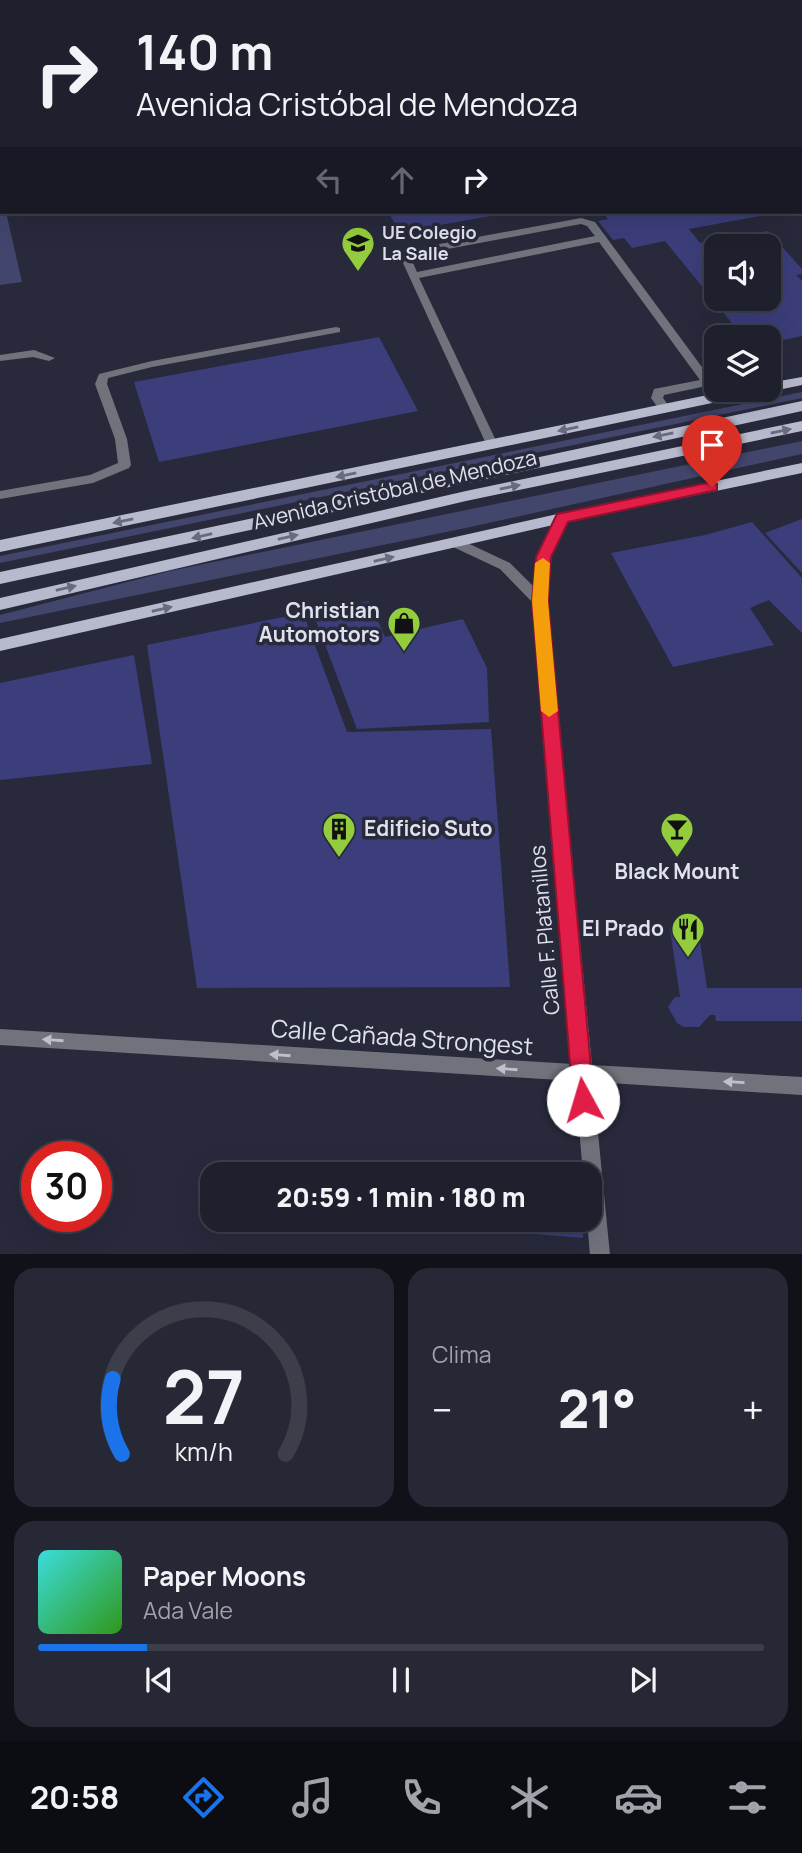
<!DOCTYPE html>
<html lang="es">
<meta charset="utf-8">
<style>
body{margin:0;font-family:Manrope,sans-serif;background:#262835;color:#f1f3f6;height:100vh;display:flex;flex-direction:column;font-size:26px;white-space:nowrap}
*{box-sizing:border-box;margin:0}
p{font-size:23px;color:#a1a3aa}
.icon{flex:none;width:38px;height:38px;fill:none;stroke:currentColor;stroke-width:2;stroke-linecap:round;stroke-linejoin:round}
.map{position:relative;height:1254px;overflow:hidden}
.details{display:flex;flex-direction:column;gap:14px;padding:14px;background:#101219;flex:1}
.details>*{flex:none}
.hud{position:absolute;left:0px;top:0px;width:803px;height:214px;box-shadow:0 7px 28px #0002,0 0 0 2px #3c3e49;background:#1e202d;color:#f1f3f6;overflow:hidden}
.controls{position:absolute;left:704px;top:234px;display:grid;gap:14px}
.controls a{display:grid;place-items:center;width:77px;height:77px;border-radius:14px;background:#1e202d;box-shadow:0 7px 28px #0002,0 0 0 2px #3c3e49;font-size:35px}
.speed{position:absolute;left:21px;top:1141px;display:flex;gap:14px;font-size:35px;font-weight:700;text-align:center}
.speed>*{display:grid;place-content:center;width:91px;height:91px;border-radius:50%;background:#1e202d;box-shadow:0 7px 28px #0002,0 0 0 2px #3c3e49;line-height:1}
.speed .limit{border:10px solid #d22;background:#fff;color:#111}
.pin{position:absolute;display:grid;place-items:center;width:60px;height:60px;color:#fff;margin:-72px -30px;border-radius:50% 50% 50% 0;rotate:-45deg;box-shadow:0 0 7px #0007}
.pin .icon{rotate:45deg}
.me{position:absolute;width:77px;margin:-38px;rotate:354deg;stroke-linejoin:round;filter:drop-shadow(0 0 5px #0008)}
.turn{display:flex;align-items:center;gap:24px;height:147px;padding:0 21px;font-size:32px}
.turn .icon{width:91px;height:91px;stroke-width:2.5}
.turn b{display:block;font-size:49px;line-height:60px}
.lanes{display:flex;align-items:center;height:66px;padding:0 21px;background:#0003;justify-content:center;gap:35px;direction:ltr}
.lanes .off{opacity:.35}
.big{font-size:52px;font-weight:800;line-height:1.1}
.details .card{flex:1;display:flex;flex-direction:column;justify-content:center;gap:10px;min-width:0;padding:0 24px;border-radius:21px;background:#262835}
.details .dial{align-items:center;gap:0}
.dial svg{height:182px;overflow:visible;fill:none;stroke:#3c3e49;stroke-width:7;stroke-linecap:round;text-anchor:middle}
.dial text{fill:#f1f3f6;stroke:none}
.song{display:flex;align-items:center;gap:21px}
.cover{width:84px;height:84px;border-radius:10px;background:linear-gradient(135deg,hsl(180 70% 55%),hsl(110 70% 35%))}
.played{height:7px;border-radius:4px;background:linear-gradient(90deg,#1a73e8 15%,#3c3e49 15%)}
.keys{display:flex;justify-content:space-around;direction:ltr}
.heat{display:flex;justify-content:space-between;align-items:center;font-size:38px;direction:ltr}
.details .tiles{flex:1;display:grid;gap:14px;grid-template-columns:1fr 1fr}
.card:last-child{grid-column:span 2}
.trip{position:absolute;left:200px;top:1162px;width:402px;height:70px;border-radius:21px;background:#1e202d;box-shadow:0 7px 28px #0002,0 0 0 2px #3c3e49;font-weight:800;line-height:70px;text-align:center}
.tabs{display:flex;height:112px;justify-content:space-around;align-items:center;background:#0c0d12;color:#a1a3aa}
.tabs .icon{width:49px;height:49px}
.tabs .current{color:#1a73e8}
.tabs b{font-size:32px;color:#f1f3f6}
.map>svg:first-child{display:block}
.green{fill:#42456c}
.building{fill:#3b3e7a;fill-rule:evenodd}
.lines{fill:none;stroke-linecap:round;stroke-linejoin:round}
.service{fill:#71737c;fill-rule:evenodd}
.minor{fill:#71737c;fill-rule:evenodd}
.primary{fill:#b7bacd;fill-rule:evenodd}
.oneway{fill:#686b7d}
.oneway2{fill:#bec0cb}
.route{fill:#e11d48;stroke:#92132f;stroke-width:2}
.slow{fill:#f59e0b}
.labels{text-anchor:middle;stroke-width:7;stroke-linejoin:round;paint-order:stroke}
.far-poi-label{font-size:18px;font-weight:bold;fill:#dfe1ed;stroke:#282a3c;text-anchor:start}
.street-label{font-size:21px;fill:#dfe1ed;stroke:#282a3c}
.poi-label{font-size:21px;font-weight:bold;fill:#dfe1ed;stroke:#282a3c;text-anchor:end}
.near-street-label{font-size:24px;fill:#dfe1ed;stroke:#282a3c}
</style>
<div class="map">
<svg width="802" height="1255" viewBox="0 0 802 1255">
<rect width="100%" height="100%" fill="#282a3c"/>
<!-- green -->
<path class="green" d="M0 187 2 212H6L22 282 0 285Z
M802 392V398L0 563V556Z
M802 441V454L461 529 0 623V615L170 571Z"/>
<!-- building -->
<path class="building" d="M388 212H508V213L400 232Z
M602 212H781L689 229 700 243 768 231 802 269V274L796 275 802 281V336L768 343V338H744L665 241 632 248 624 238 613 240 598 221 608 219ZM716 247H768V299H716Z
M379 337 418 411 159 462 134 382Z
M802 519V573L765 533Z
M752 522 802 578V633L769 600 750 608 774 645 673 667 611 553 705 535Z
M369 601 385 637 463 619 487 668 489 722 357 729 313 613Z
M303 613 347 732 491 729 510 987 197 988 147 645Z
M134 655 152 764 0 780V683Z
M670 929H698L707 988H802V1021H716L715 1015H710L699 1027H684L677 1023 668 1007 675 997H680Z
M488 1220H583V1238L487 1230Z"/>
<g class="lines">
<!-- service -->
<path class="service" d="M581 218 595 222 710 378H716V384L664 395 663 398 671 409 665 413 661 412 651 398 654 389 700 380 599 242 419 278 498 445 496 448H488L403 263 413 249ZM581 224 587 226 595 236 417 272 413 263 421 254Z
M336 327 340 328V332L152 367 108 378 107 384 127 439 131 465 129 468 93 483 0 499V491L90 475 118 463 115 439 95 384 99 374 152 361Z
M34 350 55 358 49 361 33 357 0 361V355Z"/>
<!-- minor -->
<path class="minor" d="M562 514 568 518 551 557 547 601 592 1065 802 1077V1095L593 1082 610 1255H590L587 1220H590V1174H583L575 1081 0 1045V1029L573 1064 533 603 500 569 451 546 449 543 456 539 461 540 510 563 534 587 537 557 556 518Z"/>
<!-- primary -->
<path class="primary" d="M802 377V385L768 392 762 390 755 394 0 552V540L732 390H768V383Z
M802 401V411L0 584V572Z
M802 421V431L466 501 0 610V598L466 491Z
M802 463V473L562 523 0 651V639L562 513Z"/>
</g>
<!-- one-way arrows -->
<defs><path id="oneway-solid" d="M-6-.8H1V-3.2L6.5 0L1 3.2V.8H-6Z" transform="scale(1.75)"/></defs>
<g class="oneway">
<use href="#oneway-solid" transform="translate(568 429) rotate(168)"/>
<use href="#oneway-solid" transform="translate(781 431) rotate(-12)"/>
<use href="#oneway-solid" transform="translate(663 435) rotate(168)"/>
<use href="#oneway-solid" transform="translate(346 475) rotate(168)"/>
<use href="#oneway-solid" transform="translate(510 487) rotate(-12)"/>
<use href="#oneway-solid" transform="translate(123 521) rotate(168)"/>
<use href="#oneway-solid" transform="translate(202 536) rotate(167)"/>
<use href="#oneway-solid" transform="translate(288 537) rotate(-13)"/>
<use href="#oneway-solid" transform="translate(384 559) rotate(-13)"/>
<use href="#oneway-solid" transform="translate(66 588) rotate(-13)"/>
<use href="#oneway-solid" transform="translate(162 609) rotate(-13)"/>
</g>
<g class="oneway2">
<use href="#oneway-solid" transform="translate(53 1040) rotate(-176)"/>
<use href="#oneway-solid" transform="translate(280 1055) rotate(-176)"/>
<use href="#oneway-solid" transform="translate(507 1069) rotate(-176)"/>
<use href="#oneway-solid" transform="translate(734 1082) rotate(-177)"/>
</g>
<!-- route -->
<path class="route" d="M712 482 717 484V490L568 522 551 557 548 601 594 1100 591 1106 583 1109 576 1106 573 1100 532 601 536 557 557 514Z"/>
<!-- slow -->
<path class="slow" d="M543 558 550 563 548 601 558 711 549 717 541 711 532 601 535 563Z"/>
<!-- icons -->
<defs>
<symbol id="school-pin" viewBox="-11 -11 22 30"><path d="M0 17L-7.5 6A9.5 9.5 0 1 1 7.5 6Z" fill="#93cc3d" stroke="#282a3c"/><path d="M0-5L7-2L0 1L-7-2ZM-4 1L0 2.5L4 1V4Q0 6-4 4Z" fill="#111"/></symbol>
<symbol id="shop-pin" viewBox="-11 -11 22 30"><path d="M0 17L-7.5 6A9.5 9.5 0 1 1 7.5 6Z" fill="#93cc3d" stroke="#282a3c"/><path d="M-5-2.5h2.3a2.7 3.5 0 0 1 5.4 0H5L5.5 6h-11ZM-1.5-2.5h3a1.5 2.3 0 0 0-3 0Z" fill="#111"/></symbol>
<symbol id="building-pin" viewBox="-11 -11 22 30"><path d="M0 17L-7.5 6A9.5 9.5 0 1 1 7.5 6Z" fill="#93cc3d" stroke="#282a3c"/><path d="M-4-6H4V6H1V3H-1V6H-4ZM-2.5-4.3h1.7v1.8h-1.7ZM.8-4.3h1.7v1.8H.8ZM-2.5-1h1.7V.8h-1.7ZM.8-1h1.7V.8H.8Z" fill="#111"/></symbol>
<symbol id="bar-pin" viewBox="-11 -11 22 30"><path d="M0 17L-7.5 6A9.5 9.5 0 1 1 7.5 6Z" fill="#93cc3d" stroke="#282a3c"/><path d="M-6-5H6L.8 .8V4.5H3.5V6h-7V4.5H-.8V.8Z" fill="#111"/></symbol>
<symbol id="restaurant-pin" viewBox="-11 -11 22 30"><path d="M0 17L-7.5 6A9.5 9.5 0 1 1 7.5 6Z" fill="#93cc3d" stroke="#282a3c"/><path d="M-5-6h1v4h1v-4h1v4h1v-4h1v5L-1.5 .5V6h-2V.5L-5-1ZM5-6V6H3V1.5H1.5Q1.5-4 5-6Z" fill="#111"/></symbol>
</defs>
<g fill-rule="evenodd">
<use href="#school-pin" x="339" y="224" width="38" height="52"/>
<use href="#shop-pin" x="385" y="604" width="38" height="52"/>
<use href="#building-pin" x="320" y="810" width="38" height="52"/>
<use href="#bar-pin" x="658" y="810" width="38" height="52"/>
<use href="#restaurant-pin" x="669" y="910" width="38" height="52"/>
</g>
<g class="labels">
<!-- far-poi labels -->
<g class="far-poi-label">
<text x="382" y="239">UE Colegio<tspan x="382" dy="21">La Salle</tspan></text>
</g>
<!-- street labels -->
<g class="street-label">
<text transform="translate(395 490) rotate(-13)" y="7">Avenida Cristóbal de Mendoza</text>
<text transform="translate(545 930) rotate(-95)" y="7">Calle F. Platanillos</text>
</g>
<!-- poi labels -->
<g class="poi-label">
<text x="380" y="618">Christian<tspan x="380" dy="24">Automotors</tspan></text>
<text x="364" y="836" text-anchor="start">Edificio Suto</text>
<text x="677" y="879" text-anchor="middle">Black Mount</text>
<text x="664" y="936">El Prado</text>
</g>
<!-- near-street labels -->
<g class="near-street-label">
<text transform="translate(402 1038) rotate(4)" y="8">Calle Cañada Strongest</text>
</g>
</g>
</svg>
<div class="controls">
<a><svg class="icon" aria-label="sound" viewBox="0 0 24 24"><path d="M4 9h4l5-4v14l-5-4H4zM17 9q2 3 0 6"/></svg></a>
<a><svg class="icon" aria-label="layers" viewBox="0 0 24 24"><path d="M12 4l9 5-9 5-9-5zM3 14l9 5 9-5"/></svg></a>
</div>
<div class="speed"><div class="limit">30</div></div>
<div class="pin" style="left:712px;top:487px;background:#d93025"><svg class="icon" aria-label="arrive" viewBox="0 0 24 24"><path d="M6 21V4h12l-3 4 3 4H6"/></svg></div>
<svg class="me" style="left:583px;top:1100px" viewBox="-20 -20 40 40"><circle r="19" fill="#fff"/><path d="M0-13L10 11 0 6-10 11z" fill="#e11d48"/></svg>
<div class="trip">20:59 · 1 min · 180 m</div>
<div class="hud">
<div class="turn"><svg class="icon" aria-label="right" viewBox="0 0 24 24"><path d="M7 20v-9h11M14 6l5 5-5 5"/></svg><div><b>140 m</b>Avenida Cristóbal de Mendoza</div></div>
<div class="lanes"><svg class="icon off" aria-label="left" viewBox="0 0 24 24"><path d="M17 20v-9H6M10 6l-5 5 5 5"/></svg><svg class="icon off" aria-label="ahead" viewBox="0 0 24 24"><path d="M12 20V5M6 11l6-6 6 6"/></svg><svg class="icon" aria-label="right" viewBox="0 0 24 24"><path d="M7 20v-9h11M14 6l5 5-5 5"/></svg></div>
</div>
</div>
<section class="details">
<div class="tiles">
<div class="card dial"><svg viewBox="0 0 100 80">
<path d="M14 69A42 42 0 1 1 86 69"/>
<path d="M14 69A42 42 0 0 1 10 36" stroke="#1a73e8"/>
<text x="50" y="56" font-size="32" font-weight="700">27</text>
<text x="50" y="72" font-size="11">km/h</text>
</svg></div>
<div class="card"><p>Clima</p>
<div class="heat"><a>−</a><b class="big">21°</b><a>+</a></div>
</div>
<div class="card">
<div class="song"><i class="cover"></i><div><b>Paper Moons</b><p>Ada Vale</p></div></div>
<div class="played"></div>
<div class="keys"><svg class="icon" aria-label="previous" viewBox="0 0 24 24"><path d="M18 5L8 12l10 7zM5 5v14"/></svg><svg class="icon" aria-label="pause" viewBox="0 0 24 24"><path d="M8 5v14M16 5v14"/></svg><svg class="icon" aria-label="next" viewBox="0 0 24 24"><path d="M6 5l10 7-10 7zM19 5v14"/></svg></div>
</div>
</div>
</section>
<nav class="tabs">
<b>20:58</b>
<svg class="icon current" aria-label="directions" viewBox="0 0 24 24"><path d="M12 3l9 9-9 9-9-9zM9 14v-3h6M13 9l2 2-2 2"/></svg>
<svg class="icon" aria-label="music" viewBox="0 0 24 24"><path d="M9 18V5l10-2v13"/><circle cx="6" cy="18" r="3"/><circle cx="16" cy="16" r="3"/></svg>
<svg class="icon" aria-label="phone" viewBox="0 0 24 24"><path d="M5 4h4l2 5-3 2q2 4 5 5l2-3 5 2v4C11 20 4 13 5 4z"/></svg>
<svg class="icon" aria-label="climate" viewBox="0 0 24 24"><path d="M12 3v18M4 7l16 10M4 17L20 7"/></svg>
<svg class="icon" aria-label="car" viewBox="0 0 24 24"><path d="M5 17H2v-5l4-1 3-4h7l3 4 3 1v5h-3M9 17h6M6 11h13"/><circle cx="7" cy="17" r="2"/><circle cx="17" cy="17" r="2"/></svg>
<svg class="icon" aria-label="filters" viewBox="0 0 24 24"><path d="M4 7h16M4 17h16"/><circle cx="9" cy="7" r="2"/><circle cx="15" cy="17" r="2"/></svg>
</nav>
